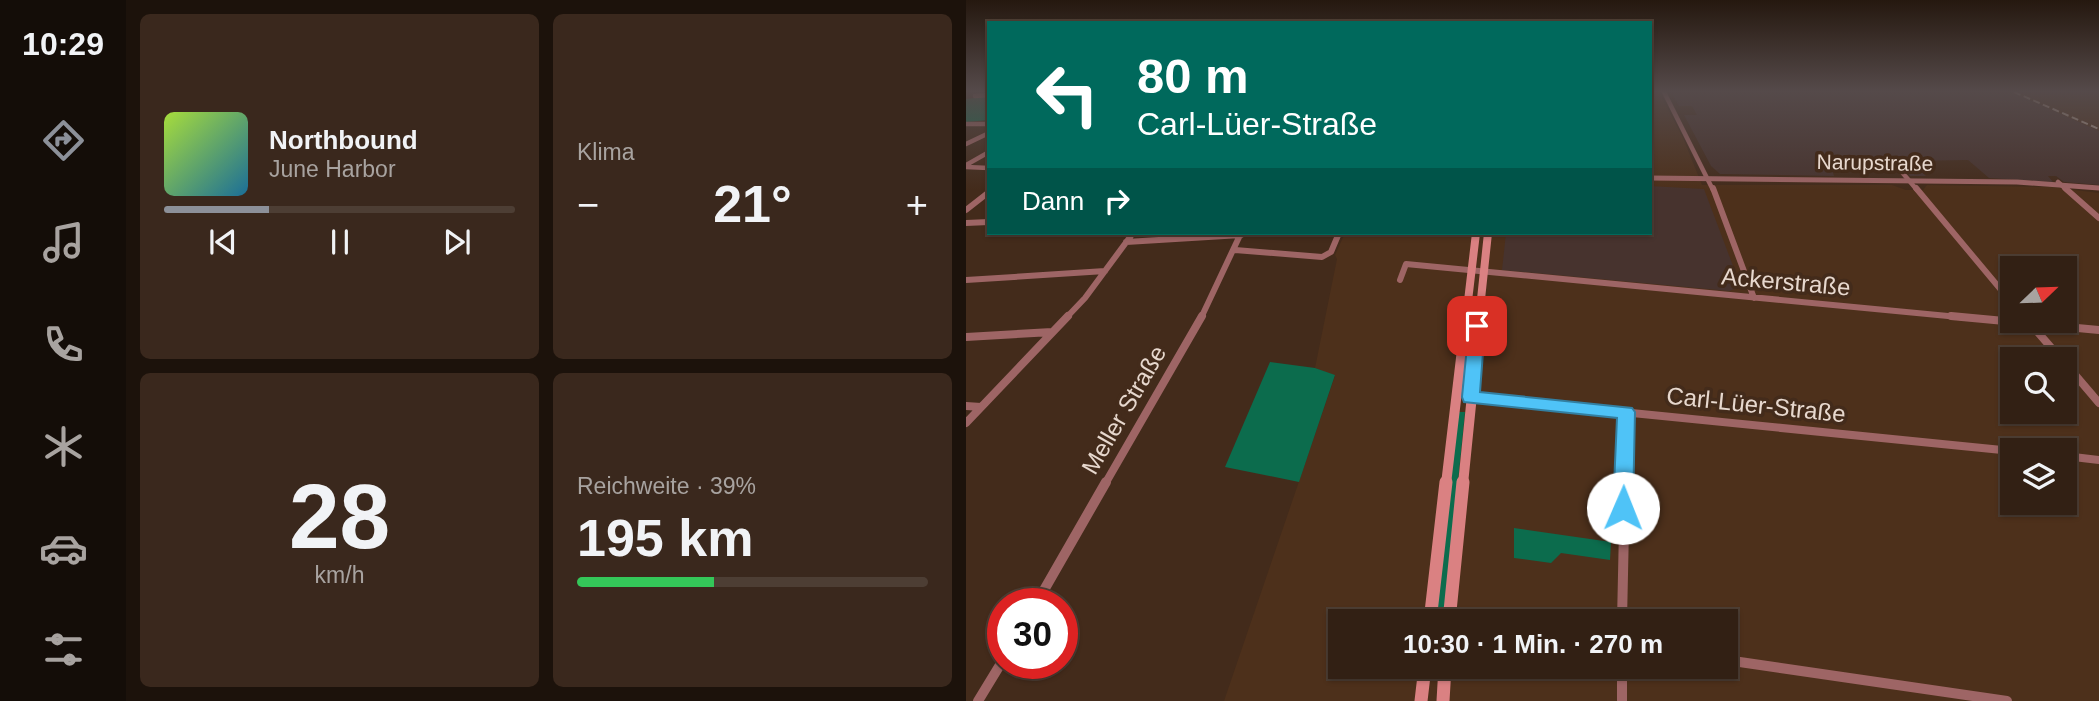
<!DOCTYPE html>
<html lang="de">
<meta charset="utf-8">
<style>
body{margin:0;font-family:Arial,sans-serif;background:#3a281d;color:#f1f3f6;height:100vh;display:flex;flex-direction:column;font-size:26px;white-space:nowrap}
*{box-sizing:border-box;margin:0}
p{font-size:23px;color:#a8a3a0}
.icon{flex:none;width:38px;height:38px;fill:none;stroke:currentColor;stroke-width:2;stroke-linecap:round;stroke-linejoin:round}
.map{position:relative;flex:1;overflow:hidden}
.drawer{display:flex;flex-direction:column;gap:14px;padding:14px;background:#1c120b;width:840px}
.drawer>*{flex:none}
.banner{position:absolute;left:21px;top:21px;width:665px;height:214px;border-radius:0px;box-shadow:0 2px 5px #0004,0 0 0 2px #4d3e34;background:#00695c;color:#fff;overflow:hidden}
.needle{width:46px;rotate:67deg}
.controls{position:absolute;left:1034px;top:256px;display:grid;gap:14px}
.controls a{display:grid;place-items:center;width:77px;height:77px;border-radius:0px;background:#322014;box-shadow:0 2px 5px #0004,0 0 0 2px #4d3e34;font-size:35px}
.speed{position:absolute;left:21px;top:588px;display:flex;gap:14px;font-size:35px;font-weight:700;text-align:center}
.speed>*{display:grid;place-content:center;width:91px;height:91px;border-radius:50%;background:#322014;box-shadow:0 2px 5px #0004,0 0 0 2px #4d3e34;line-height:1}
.speed .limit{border:10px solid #d22;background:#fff;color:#111}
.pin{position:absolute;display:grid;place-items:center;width:60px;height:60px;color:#fff;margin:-30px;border-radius:14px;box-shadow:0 4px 10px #0006}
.me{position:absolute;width:77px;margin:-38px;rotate:1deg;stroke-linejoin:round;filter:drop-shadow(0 0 5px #0008)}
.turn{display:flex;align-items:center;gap:24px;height:147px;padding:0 35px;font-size:32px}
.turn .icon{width:91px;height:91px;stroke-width:2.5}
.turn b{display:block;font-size:49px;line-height:60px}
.then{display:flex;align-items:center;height:66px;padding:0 35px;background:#0003;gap:14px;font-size:26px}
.big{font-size:52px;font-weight:700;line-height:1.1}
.drawer .card{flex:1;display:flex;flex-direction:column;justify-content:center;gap:10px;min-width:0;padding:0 24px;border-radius:10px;background:#3a281d}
.drawer .dial{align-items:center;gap:0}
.dial b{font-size:91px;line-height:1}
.song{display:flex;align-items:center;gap:21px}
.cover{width:84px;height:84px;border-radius:10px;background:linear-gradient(135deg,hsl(80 70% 55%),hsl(200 70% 35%))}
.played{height:7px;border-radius:4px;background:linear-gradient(90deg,#8c9099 30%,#4d3e34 30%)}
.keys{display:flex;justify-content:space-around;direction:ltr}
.heat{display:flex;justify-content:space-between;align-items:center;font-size:38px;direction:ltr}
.charge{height:10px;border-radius:5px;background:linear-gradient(90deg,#34c759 39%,#4d3e34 0)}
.drawer .tiles{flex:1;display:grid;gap:14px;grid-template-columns:repeat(2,1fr)}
.trip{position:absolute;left:362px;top:609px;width:410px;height:70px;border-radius:0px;background:#322014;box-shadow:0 2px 5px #0004,0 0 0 2px #4d3e34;font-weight:700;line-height:70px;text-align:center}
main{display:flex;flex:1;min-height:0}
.tab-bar{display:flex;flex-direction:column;width:126px;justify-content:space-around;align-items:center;background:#140d08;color:#a8a3a0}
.tab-bar .icon{width:49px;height:49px}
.tab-bar .current{color:#8c9099}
.tab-bar b{font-size:32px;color:#f1f3f6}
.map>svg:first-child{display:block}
.built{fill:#4d301b;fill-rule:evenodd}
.industrial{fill:#47332e}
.green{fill:#0c6c4d}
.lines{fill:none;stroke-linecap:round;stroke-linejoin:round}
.minor-far3{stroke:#9e6565;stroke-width:4.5}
.minor-far2{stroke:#9e6565;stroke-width:6}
.minor-far1{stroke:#9e6565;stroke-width:8}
.minor{stroke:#9e6565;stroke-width:10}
.tertiary{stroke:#9e6565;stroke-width:5}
.secondary-far2{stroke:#da8182;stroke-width:8}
.secondary-far1{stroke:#da8182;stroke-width:10}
.secondary{stroke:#da8182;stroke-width:13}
.rail{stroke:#b7a599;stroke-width:2;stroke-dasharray:7 3.5;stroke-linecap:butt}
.route{fill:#4fc3f7;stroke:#337fa1;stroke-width:2}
.labels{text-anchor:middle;stroke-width:7;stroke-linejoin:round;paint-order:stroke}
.far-street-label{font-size:21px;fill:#e7d8ce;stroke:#432b1b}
.street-label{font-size:24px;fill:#e7d8ce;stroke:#432b1b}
</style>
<main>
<nav class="tab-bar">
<b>10:29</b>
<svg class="icon current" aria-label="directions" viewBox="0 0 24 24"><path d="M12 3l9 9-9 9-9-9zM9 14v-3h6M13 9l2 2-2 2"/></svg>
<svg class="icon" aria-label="music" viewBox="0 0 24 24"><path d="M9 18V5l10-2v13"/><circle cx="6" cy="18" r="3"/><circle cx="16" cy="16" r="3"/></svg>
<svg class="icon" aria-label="phone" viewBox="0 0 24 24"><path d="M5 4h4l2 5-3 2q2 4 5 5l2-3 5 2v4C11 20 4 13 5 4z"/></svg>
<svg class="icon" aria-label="climate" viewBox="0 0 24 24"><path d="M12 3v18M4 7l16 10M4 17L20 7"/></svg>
<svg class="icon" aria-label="car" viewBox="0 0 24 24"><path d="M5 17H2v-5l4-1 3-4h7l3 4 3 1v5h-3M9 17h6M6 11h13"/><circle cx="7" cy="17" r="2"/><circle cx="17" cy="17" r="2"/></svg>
<svg class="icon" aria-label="filters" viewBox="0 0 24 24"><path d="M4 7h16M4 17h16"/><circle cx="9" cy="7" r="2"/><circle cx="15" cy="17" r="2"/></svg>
</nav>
<section class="drawer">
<div class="tiles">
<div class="card">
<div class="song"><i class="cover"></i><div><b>Northbound</b><p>June Harbor</p></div></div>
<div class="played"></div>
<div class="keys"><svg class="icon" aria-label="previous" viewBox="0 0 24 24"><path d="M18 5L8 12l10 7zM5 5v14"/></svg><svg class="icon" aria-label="pause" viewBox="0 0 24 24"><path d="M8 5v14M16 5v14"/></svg><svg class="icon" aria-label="next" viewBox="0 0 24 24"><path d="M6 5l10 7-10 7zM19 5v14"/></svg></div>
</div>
<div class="card"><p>Klima</p>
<div class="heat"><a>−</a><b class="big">21°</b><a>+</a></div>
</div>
<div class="card dial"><b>28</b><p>km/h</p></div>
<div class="card"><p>Reichweite · 39%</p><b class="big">195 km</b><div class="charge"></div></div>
</div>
</section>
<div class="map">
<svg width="1133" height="701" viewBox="0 0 1133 701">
<rect width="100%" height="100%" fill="#432b1b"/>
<!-- built -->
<path class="built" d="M684 92H693L718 140 736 185H926L940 190H957L961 185 1085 187 1133 193V701H258L369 376 349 368 371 259 369 255 379 233H684ZM1046 268H1099V320H1046ZM1046 359H1099V411H1046ZM1046 450H1099V502H1046ZM374 621H760V667H374Z
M1046 92H1133V131L1103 119Z"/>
<!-- industrial -->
<path class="industrial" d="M705 92H1046L1133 131V185L1098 182 1090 176H1082L1087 182 1023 178 1002 160 945 161 960 176H944L940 171 918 169 913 161 904 158H863L868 176 754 174 745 166 718 115H731L726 106H713Z
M684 186 738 189 775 287 763 291 536 270 540 233H684Z"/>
<!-- green -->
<path class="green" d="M23 96V120L0 122V99Z
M304 362 349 368 369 375 333 482 259 467Z
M492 412H499L478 621H468Z
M548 528 645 542 644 560 595 553 585 563 548 558Z"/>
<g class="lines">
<!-- minor-far3 -->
<path class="minor-far3" d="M698 92 747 190
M9 96 23 95
M0 124H23
M0 144 23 133
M0 165 23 152
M0 167 23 168
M935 171 951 190
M1092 182 1101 190"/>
<!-- minor-far2 -->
<path class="minor-far2" d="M747 188 788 298
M950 188 1046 303
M1099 188 1133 218
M0 210 23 192
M0 223 23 222
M160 242 275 235
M269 250 356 257 365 252 373 233
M0 280 139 271
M434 280 440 264 1003 318
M100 318 119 298 167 233
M235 318 275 233"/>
<!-- minor-far1 -->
<path class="minor-far1" d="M985 316 1133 330
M1063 322 1095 359
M0 337 86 332
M1099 363 1133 403
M491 389 505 397 1046 451
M0 406 15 407
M0 423 102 316
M1099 456 1133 460
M139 484 236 316
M659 484 660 412"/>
<!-- minor -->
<path class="minor" d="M70 604 140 482
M656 621 659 482
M760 660 1041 701
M656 667V701
M12 701 37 660"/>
<!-- tertiary -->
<path class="tertiary" d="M684 178 1051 182 1133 188"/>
<!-- secondary-far2 -->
<path class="secondary-far2" d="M500 318 510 233
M513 318 522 233"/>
<!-- secondary-far1 -->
<path class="secondary-far1" d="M480 484 500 316
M497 484 514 316"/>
<!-- secondary -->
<path class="secondary" d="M464 621 480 482
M483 621 497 482
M455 701 459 667
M477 701 479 667"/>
<!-- rail -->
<path class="rail" d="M1048 92 1133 129"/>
</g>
<!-- sky -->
<linearGradient id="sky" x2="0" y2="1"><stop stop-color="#25180f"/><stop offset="0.48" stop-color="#554a4a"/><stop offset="1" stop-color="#554a4a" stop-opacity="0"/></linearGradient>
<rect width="1133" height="190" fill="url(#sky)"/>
<!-- route -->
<path class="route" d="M511 321 519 326 514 392 666 408 669 412 667 508 664 515 657 517 650 515 647 508 651 418 498 402 496 397 503 326Z"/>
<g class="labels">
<!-- far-street labels -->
<g class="far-street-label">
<text transform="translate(909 163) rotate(1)" y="7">Narupstraße</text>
</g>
<!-- street labels -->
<g class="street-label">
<text transform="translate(820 282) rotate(5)" y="8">Ackerstraße</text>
<text transform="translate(790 405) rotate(6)" y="8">Carl-Lüer-Straße</text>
<text transform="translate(158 410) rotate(-60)" y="8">Meller Straße</text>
</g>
</g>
</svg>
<div class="controls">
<a><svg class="needle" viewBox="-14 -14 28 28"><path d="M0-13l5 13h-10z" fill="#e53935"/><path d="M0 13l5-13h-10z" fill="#a8a3a0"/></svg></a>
<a><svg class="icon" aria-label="search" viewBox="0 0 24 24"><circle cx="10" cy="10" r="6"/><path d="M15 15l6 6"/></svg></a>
<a><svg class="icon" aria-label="layers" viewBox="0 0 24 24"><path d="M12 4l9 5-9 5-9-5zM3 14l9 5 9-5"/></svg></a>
</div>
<div class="speed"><div class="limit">30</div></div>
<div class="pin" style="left:511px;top:326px;background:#d93025"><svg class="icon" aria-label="arrive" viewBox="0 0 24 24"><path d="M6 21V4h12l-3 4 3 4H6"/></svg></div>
<svg class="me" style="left:657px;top:508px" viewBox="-20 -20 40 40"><circle r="19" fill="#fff"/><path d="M0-13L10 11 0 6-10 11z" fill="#4fc3f7"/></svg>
<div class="trip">10:30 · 1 Min. · 270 m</div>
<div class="banner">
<div class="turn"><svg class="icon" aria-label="left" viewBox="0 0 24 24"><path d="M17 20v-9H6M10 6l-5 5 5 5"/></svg><div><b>80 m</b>Carl-Lüer-Straße</div></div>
<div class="then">Dann<svg class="icon" aria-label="right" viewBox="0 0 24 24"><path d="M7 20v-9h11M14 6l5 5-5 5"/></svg></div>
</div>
</div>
</main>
